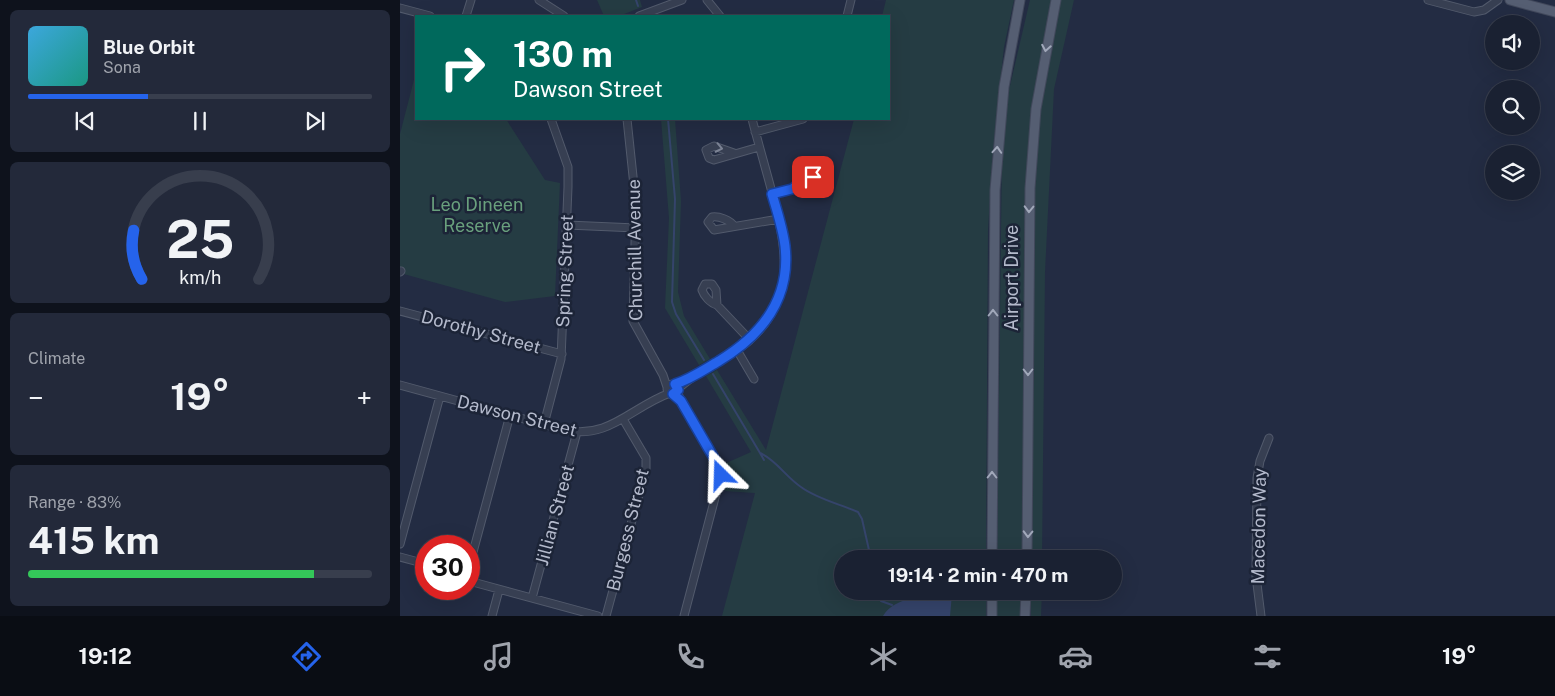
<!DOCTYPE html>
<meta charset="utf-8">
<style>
body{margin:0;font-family:"Public Sans",sans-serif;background:#23293a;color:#f1f3f6;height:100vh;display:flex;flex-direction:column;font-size:19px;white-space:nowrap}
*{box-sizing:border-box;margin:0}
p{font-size:16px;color:#9fa3ac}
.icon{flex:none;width:28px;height:28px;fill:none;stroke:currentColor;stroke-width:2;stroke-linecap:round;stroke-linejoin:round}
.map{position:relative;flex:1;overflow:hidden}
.drawer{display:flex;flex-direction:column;gap:10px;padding:10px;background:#0e121c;width:400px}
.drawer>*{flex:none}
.banner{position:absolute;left:15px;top:15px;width:475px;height:105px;border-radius:0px;box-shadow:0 5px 20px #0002,0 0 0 1px #383e4d;background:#00695c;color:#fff;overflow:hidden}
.tools{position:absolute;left:1085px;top:15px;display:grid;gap:10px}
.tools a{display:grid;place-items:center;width:55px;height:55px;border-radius:50%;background:#1a2132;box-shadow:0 5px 20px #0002,0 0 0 1px #383e4d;font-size:25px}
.speed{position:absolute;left:15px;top:535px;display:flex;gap:10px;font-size:25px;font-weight:700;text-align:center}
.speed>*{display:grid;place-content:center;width:65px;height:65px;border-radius:50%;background:#1a2132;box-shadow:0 5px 20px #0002,0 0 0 1px #383e4d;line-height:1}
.speed .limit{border:8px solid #d22;background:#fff;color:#111}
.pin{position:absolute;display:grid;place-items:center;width:42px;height:42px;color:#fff;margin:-21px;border-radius:10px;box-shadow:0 2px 8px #0006}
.me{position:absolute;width:55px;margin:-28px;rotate:338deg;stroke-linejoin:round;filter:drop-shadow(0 0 4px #0008)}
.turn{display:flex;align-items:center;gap:18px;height:105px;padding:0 15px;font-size:22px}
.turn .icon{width:65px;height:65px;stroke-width:2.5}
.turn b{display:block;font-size:35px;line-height:42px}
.big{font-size:38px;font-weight:700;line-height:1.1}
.drawer .card{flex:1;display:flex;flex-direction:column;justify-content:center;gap:8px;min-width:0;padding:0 18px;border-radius:8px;background:#23293a}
.drawer .dial{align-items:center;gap:0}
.dial svg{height:130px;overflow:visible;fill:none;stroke:#383e4d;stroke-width:7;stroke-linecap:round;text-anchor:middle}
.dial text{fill:#f1f3f6;stroke:none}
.song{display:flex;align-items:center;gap:15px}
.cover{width:60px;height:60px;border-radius:8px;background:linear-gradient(135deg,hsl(200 70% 55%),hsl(170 70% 35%))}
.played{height:5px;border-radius:2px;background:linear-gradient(90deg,#2563eb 35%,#383e4d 35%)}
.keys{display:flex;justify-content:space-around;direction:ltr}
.heat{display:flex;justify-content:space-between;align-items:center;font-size:28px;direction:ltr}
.charge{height:8px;border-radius:4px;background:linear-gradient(90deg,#34c759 83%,#383e4d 0)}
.trip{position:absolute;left:434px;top:550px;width:288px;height:50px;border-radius:25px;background:#1a2132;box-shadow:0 5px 20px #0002,0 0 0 1px #383e4d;font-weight:700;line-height:50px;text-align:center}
.menu{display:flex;height:80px;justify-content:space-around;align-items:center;background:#0a0d14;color:#9fa3ac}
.menu .icon{width:35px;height:35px}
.menu .current{color:#2563eb}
.menu b{font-size:22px;color:#f1f3f6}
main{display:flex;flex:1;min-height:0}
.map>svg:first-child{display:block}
.green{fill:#253c43}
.water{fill:#35446b}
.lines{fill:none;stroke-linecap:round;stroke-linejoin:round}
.stream{stroke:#35446b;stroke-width:2}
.minor-casing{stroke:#525a6c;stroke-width:9}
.major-casing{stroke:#41485b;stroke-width:11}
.minor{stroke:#373f52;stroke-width:7}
.major{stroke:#555e72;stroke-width:9}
.oneway{stroke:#a1a8ba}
.oneway2{stroke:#7c8395}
.route-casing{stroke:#184099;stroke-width:12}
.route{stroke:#2563eb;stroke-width:9}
.labels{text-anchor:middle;stroke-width:5;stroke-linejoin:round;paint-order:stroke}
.park-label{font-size:18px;fill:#69a07d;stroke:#1c2437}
.street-label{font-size:18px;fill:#b4bacc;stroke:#1c2437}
</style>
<main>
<section class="drawer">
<div class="card">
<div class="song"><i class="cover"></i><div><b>Blue Orbit</b><p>Sona</p></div></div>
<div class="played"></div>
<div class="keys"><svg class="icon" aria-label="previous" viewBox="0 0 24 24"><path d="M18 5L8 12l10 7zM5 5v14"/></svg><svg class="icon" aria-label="pause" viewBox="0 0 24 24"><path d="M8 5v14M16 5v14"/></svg><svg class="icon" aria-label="next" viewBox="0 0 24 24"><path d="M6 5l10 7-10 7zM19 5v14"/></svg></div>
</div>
<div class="card dial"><svg viewBox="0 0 100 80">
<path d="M14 69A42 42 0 1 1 86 69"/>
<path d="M14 69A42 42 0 0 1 9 39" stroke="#2563eb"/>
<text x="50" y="56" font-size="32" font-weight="700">25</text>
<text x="50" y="72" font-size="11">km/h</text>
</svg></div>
<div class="card"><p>Climate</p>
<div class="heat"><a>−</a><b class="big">19°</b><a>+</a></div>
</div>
<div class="card"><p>Range · 83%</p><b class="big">415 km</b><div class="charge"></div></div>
</section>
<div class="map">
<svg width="1155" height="616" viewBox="0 0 1155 616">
<rect width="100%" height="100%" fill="#232c43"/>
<!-- green -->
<path class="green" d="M197 0H240L242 7 219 16H204Z
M486 0H614L604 47 593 150 588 230 586 559H442V591H586V616H322L355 493 325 491 327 473 324 464 351 452 306 376 317 370 366 450 454 119H489V16H482Z
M630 0H653L634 105 625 559H597L602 149 606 103Z
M660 0H674L654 89 645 272 642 559H631L635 173 641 107 650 47Z
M16 72V119H106L145 180 160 183 155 296 105 302 0 273V134Z
M261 119H275L281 201 278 292 284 316 310 359 299 365 265 308 269 218Z
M597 591H624V616H597Z
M631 591H642L641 616H631Z"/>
<!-- water -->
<path class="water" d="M552 594 550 616H483C496 595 529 596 552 594Z"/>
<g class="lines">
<!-- stream -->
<path class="stream" d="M236 0 238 6
M268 119 275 199 272 302 276 314 304 360
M313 374 360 453C376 460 386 477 401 487 417 499 440 504 458 512L462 519 471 559
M360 453 364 460
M476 591 481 601 492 605"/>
<defs>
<path id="minor" d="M139 0 164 16
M307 0 320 16
M1028 0 1074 12 1084 10 1098 0
M0 8 30 16
M66 16 71 0
M239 16 282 0
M447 16 451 0
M227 119 236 205 233 321 263 375 267 387
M355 132 403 119
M334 153 314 146 306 150 309 158 314 160 359 147
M372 194 393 189H414L417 183 413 177H408L393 189
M167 225 236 228
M334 226C330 220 319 216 312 217L308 222 314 230 379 219
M0 272 1 271
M317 305 316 290 312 284H305L302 290C304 296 310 303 317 305L350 340
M0 311 162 354
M337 350 354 379
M267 389a5 5 0 1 1 10 0a5 5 0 1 1-10 0Z
M0 385 164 430C209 440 231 407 270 393
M278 389C299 369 328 359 350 340 395 299 387 252 374 200 367 173 359 146 352 119
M277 391 281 401 318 465 321 475 284 616
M144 424 161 359 168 187V167L151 119
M0 544 40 396
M0 557 26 564
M69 567 110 415
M69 581 198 616
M132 598 177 432
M92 616 99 590
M206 616 246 469V458L223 419
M861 616 856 576 857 478 860 461 869 438"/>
<path id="major" d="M1110 0 1155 12
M592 559 595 190 604 87 620 0
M627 559 630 188 636 109 656 0
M592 616V591
M625 616 626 591"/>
</defs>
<!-- minor casing -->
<use href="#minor" class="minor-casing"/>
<!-- major casing -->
<use href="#major" class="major-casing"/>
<!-- minor -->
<use href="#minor" class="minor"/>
<!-- major -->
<use href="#major" class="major"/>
</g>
<!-- one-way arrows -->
<defs><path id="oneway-chevron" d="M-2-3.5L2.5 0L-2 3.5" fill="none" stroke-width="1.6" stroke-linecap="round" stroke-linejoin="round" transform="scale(1.25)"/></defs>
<g class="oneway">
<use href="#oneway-chevron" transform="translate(646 48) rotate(100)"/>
<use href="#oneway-chevron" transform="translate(597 150) rotate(-86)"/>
<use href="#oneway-chevron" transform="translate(629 209) rotate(91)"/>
<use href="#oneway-chevron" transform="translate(593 313) rotate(-90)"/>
<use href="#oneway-chevron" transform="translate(628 372) rotate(90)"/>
<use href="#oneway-chevron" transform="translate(592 475) rotate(-90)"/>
<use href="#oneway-chevron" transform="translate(628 534) rotate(91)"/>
</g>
<use class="oneway2" href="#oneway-chevron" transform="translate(319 148) rotate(12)"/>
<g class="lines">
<defs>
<path id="route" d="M321 475 318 465 281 401 273 394 278 390 275 384C291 379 305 369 319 361 362 335 391 299 385 246 383 229 377 211 372 194L392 189 408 177H413"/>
</defs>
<!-- route casing -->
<use href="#route" class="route-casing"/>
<!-- route -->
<use href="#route" class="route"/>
</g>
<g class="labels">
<!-- park labels -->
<g class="park-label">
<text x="77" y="211">Leo Dineen<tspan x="77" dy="21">Reserve</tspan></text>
</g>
<!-- street labels -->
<g class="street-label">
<text transform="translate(235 250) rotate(-91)" y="6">Churchill Avenue</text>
<text transform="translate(165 271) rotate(-88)" y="6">Spring Street</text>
<text transform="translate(612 278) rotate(-90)" y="6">Airport Drive</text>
<text transform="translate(81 332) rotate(15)" y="6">Dorothy Street</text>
<text transform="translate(117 416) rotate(14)" y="6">Dawson Street</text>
<text transform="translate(155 515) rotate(-75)" y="6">Jillian Street</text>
<text transform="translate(859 526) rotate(-89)" y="6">Macedon Way</text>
<text transform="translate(228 530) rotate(-76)" y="6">Burgess Street</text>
</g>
</g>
</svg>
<div class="tools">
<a><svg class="icon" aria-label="sound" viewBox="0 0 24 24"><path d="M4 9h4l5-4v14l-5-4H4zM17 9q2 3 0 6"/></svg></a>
<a><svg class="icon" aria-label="search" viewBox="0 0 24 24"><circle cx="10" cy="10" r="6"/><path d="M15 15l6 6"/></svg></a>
<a><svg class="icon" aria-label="layers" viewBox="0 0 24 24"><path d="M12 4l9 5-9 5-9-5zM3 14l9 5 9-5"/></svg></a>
</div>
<div class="speed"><div class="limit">30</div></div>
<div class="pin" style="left:413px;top:177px;background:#d93025"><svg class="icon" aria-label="arrive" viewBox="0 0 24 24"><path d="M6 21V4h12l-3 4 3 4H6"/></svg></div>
<svg class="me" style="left:321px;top:475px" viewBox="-20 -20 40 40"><path d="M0-17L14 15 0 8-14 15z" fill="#2563eb" stroke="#fff" stroke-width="4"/></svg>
<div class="trip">19:14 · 2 min · 470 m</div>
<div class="banner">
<div class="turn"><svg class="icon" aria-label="right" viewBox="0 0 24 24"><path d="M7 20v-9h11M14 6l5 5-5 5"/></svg><div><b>130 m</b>Dawson Street</div></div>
</div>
</div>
</main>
<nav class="menu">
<b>19:12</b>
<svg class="icon current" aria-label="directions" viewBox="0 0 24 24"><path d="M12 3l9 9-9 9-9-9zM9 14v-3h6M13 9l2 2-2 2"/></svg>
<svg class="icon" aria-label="music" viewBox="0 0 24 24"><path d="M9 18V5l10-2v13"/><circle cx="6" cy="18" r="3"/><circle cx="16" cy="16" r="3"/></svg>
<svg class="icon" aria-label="phone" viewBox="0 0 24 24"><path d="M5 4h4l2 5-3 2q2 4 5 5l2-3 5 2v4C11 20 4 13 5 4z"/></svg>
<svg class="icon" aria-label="climate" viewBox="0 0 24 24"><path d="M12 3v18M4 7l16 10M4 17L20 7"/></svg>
<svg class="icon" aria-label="car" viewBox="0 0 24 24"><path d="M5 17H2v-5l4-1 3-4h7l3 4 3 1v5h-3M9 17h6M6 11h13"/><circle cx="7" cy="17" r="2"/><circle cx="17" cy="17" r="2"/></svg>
<svg class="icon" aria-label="filters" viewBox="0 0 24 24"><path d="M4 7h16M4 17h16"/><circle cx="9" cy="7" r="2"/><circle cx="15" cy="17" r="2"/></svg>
<b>19°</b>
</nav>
